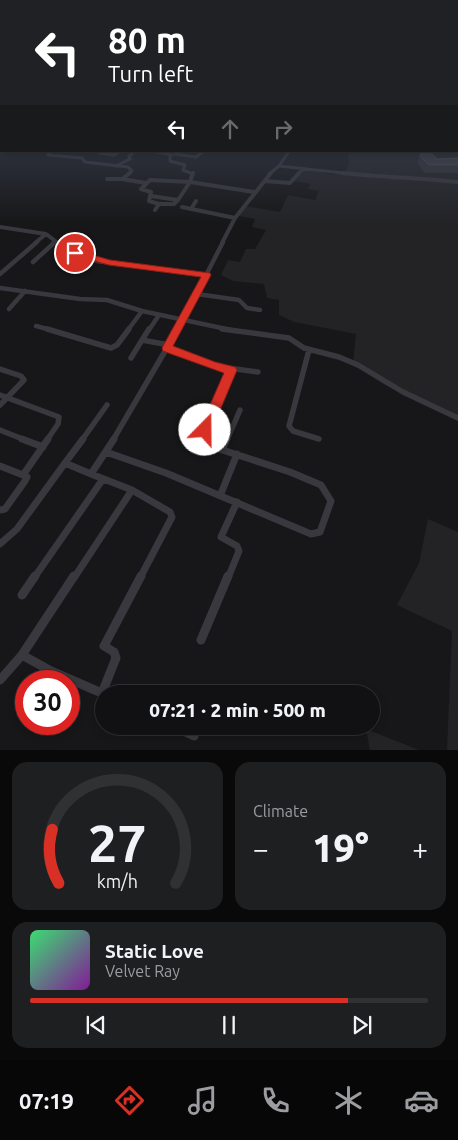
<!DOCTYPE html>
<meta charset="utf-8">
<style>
body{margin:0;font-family:Ubuntu,sans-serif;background:#1e1f21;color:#f1f3f6;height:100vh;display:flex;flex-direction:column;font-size:19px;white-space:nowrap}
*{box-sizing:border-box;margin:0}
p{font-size:16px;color:#9c9da0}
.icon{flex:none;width:28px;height:28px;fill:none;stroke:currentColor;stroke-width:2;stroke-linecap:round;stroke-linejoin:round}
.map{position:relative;height:750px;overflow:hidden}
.drawer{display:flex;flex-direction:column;gap:12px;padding:12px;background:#09090a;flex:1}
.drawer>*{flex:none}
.banner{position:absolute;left:0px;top:0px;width:459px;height:152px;box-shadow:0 2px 8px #0003,0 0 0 1px #303133;background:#202124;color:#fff;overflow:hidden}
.speed{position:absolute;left:15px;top:670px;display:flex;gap:10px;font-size:25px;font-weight:700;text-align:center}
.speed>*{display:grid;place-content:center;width:65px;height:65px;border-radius:50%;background:#111113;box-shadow:0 2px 8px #0003,0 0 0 1px #303133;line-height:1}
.speed .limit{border:8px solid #d22;background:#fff;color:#111}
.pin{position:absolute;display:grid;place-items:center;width:42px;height:42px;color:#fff;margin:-21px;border:2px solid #fff;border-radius:50%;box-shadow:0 1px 5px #0007}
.me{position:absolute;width:55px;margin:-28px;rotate:22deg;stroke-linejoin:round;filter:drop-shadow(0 0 4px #0008)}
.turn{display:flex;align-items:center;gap:18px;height:105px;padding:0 25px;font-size:22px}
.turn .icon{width:65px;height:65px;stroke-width:2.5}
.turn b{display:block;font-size:35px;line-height:42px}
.lanes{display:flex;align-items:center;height:48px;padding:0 25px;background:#0003;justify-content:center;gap:25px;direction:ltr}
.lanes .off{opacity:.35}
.big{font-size:38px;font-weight:800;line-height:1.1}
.drawer .card{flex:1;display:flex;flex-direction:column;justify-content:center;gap:8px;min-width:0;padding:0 18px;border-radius:15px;background:#1e1f21}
.drawer .dial{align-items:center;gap:0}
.dial svg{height:130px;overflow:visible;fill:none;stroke:#303133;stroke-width:7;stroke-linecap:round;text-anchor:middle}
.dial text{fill:#f1f3f6;stroke:none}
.song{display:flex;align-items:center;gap:15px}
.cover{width:60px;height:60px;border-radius:8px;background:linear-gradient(135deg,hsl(140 70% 55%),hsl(290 70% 35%))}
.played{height:5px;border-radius:2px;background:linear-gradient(90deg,#d93025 80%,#303133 80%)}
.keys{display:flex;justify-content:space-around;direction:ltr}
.heat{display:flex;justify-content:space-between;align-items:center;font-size:28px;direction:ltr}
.drawer .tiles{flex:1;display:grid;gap:12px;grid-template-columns:1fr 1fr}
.card:last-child{grid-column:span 2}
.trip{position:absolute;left:95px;top:685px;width:285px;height:50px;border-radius:25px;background:#111113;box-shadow:0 2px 8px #0003,0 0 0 1px #303133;font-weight:800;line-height:50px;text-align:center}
.menu{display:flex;height:80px;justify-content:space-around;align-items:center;background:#070708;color:#9c9da0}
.menu .icon{width:35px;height:35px}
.menu .selected{color:#d93025}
.menu b{font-size:22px;color:#f1f3f6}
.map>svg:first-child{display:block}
.built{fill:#232326}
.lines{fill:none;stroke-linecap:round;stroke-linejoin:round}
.minor-far5{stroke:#38383e;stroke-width:3}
.minor-far4{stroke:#38383e;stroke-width:4}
.minor-far3{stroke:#38383e;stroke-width:4.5}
.minor-far2{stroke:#38383e;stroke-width:5.5}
.minor-far1{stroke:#38383e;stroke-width:7}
.minor{stroke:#38383e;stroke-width:9}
.wall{fill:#333337}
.building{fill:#404045;stroke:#505157}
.route{fill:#d93025;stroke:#8d1f18}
</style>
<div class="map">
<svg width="458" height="750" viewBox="0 0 458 750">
<rect width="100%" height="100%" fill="#171719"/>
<!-- built -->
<path class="built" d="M458 119V420L385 385 353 364 356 334 294 322 279 315V300L267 298 264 284 233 281 221 275 228 260 240 262 246 249H255L266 230 252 227 255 219 239 216 245 206 280 212 288 195 315 200 319 191 308 189 311 184 294 181 303 169 334 175 336 173 344 174 349 163 348 151H458Z
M428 519 458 532V750H447L452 631 397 605 419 563Z
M366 729 419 750H370Z"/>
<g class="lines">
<!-- minor-far5 -->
<path class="minor-far5" d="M51 151 48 155 82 158 85 162 128 167 132 171 128 174
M152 151 172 155
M100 153 114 155 120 151
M175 154 196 157 204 151
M170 155V161L185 165 183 170 193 174
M116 166 130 159 129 156 132 154
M279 166 288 153 285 151
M269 174 279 166 353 174
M298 174 304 168"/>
<!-- minor-far4 -->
<path class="minor-far4" d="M130 173 122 179 146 183
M342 173C381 177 419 178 458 182
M107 179H122
M265 181 290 183 299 173
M151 196 178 200 190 182 193 173
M159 204H174L178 200
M182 207 235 218
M191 209 196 201
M155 210 159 204 149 201 151 192 141 189 150 180 190 182 254 192
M0 227 46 234 58 243
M35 243 46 234
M53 243 55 242
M222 243 235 218 271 173"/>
<!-- minor-far3 -->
<path class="minor-far3" d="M55 242 96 261 207 275
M33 262 55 242
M0 274 37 242
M0 288 80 299 107 300 142 311 231 330
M197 294 239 300 247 308 260 310
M9 309 25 291
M36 326 51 330
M128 330 142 311
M149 330 159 315
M178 330 223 242"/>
<!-- minor-far2 -->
<path class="minor-far2" d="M47 329 111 348 117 345 129 329
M222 329 289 338 304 348 339 357 358 365 403 392 458 418
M142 340 149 329
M167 348 213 366 258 372
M309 350 289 426 293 431 319 439
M131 358 142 340 169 345
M0 369 21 376 24 380 0 405
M0 395 59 417 58 424 47 440
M0 430 25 440
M82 440 107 405
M113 440 178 329
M204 440 206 426 231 370
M227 440 240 410"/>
<!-- minor-far1 -->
<path class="minor-far1" d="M22 439 43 447
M114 439 91 474 132 490 170 512 172 517 140 578
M222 450 227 439
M106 452 166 473 311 534 320 532 331 501 321 485 290 472 204 444 205 439
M65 463 83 439
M0 466 23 475
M220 496 237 454
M0 510 5 509 25 481 27 477 23 475 48 439
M0 544 17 529 65 463 91 474
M34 578 103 479
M74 578 132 490
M228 578 239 551 237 546 221 537 237 502"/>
<!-- minor -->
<path class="minor" d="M22 595 35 576
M201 640 228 576
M22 655 51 671 104 694
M0 680 22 655 74 576
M102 693 116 658 114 652 104 646 141 576
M173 726 194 736"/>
</g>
<!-- wall -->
<path class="wall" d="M422 151 437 159 458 158V173H425L417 163Z"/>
<!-- building -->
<path class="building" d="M422 151 431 153 437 159 458 158V165H429L420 156Z"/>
<!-- sky -->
<linearGradient id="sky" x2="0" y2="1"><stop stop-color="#0d0d0e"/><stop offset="0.53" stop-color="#363c49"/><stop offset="1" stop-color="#363c49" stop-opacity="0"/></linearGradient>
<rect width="458" height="224" fill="url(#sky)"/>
<!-- route -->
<path class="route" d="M75 250 110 260 210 273 211 275 173 346 215 362 235 367 237 370 210 434 205 435 199 430 224 373 163 351 162 348 201 277 109 265 72 255 71 253Z"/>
</svg>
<div class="speed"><div class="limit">30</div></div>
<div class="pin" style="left:75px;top:253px;background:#d93025"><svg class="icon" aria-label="arrive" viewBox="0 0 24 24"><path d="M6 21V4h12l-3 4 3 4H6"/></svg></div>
<svg class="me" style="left:205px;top:430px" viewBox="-20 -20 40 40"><circle r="19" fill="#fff"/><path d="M0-13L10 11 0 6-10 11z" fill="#d93025"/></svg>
<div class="trip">07:21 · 2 min · 500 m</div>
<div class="banner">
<div class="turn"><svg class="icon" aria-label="left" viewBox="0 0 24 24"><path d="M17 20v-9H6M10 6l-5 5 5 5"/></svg><div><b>80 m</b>Turn left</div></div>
<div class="lanes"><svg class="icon" aria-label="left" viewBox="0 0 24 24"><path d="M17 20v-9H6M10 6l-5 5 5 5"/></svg><svg class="icon off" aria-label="ahead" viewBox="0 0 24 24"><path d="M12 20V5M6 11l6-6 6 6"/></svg><svg class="icon off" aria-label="right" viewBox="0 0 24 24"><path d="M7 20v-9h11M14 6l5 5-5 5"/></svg></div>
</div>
</div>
<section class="drawer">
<div class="tiles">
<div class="card dial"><svg viewBox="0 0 100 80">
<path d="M14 69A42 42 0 1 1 86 69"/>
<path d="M14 69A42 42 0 0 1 10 36" stroke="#d93025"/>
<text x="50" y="56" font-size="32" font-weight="700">27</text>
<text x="50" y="72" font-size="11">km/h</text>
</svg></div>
<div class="card"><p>Climate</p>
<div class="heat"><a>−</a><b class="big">19°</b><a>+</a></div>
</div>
<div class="card">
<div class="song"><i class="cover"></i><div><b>Static Love</b><p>Velvet Ray</p></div></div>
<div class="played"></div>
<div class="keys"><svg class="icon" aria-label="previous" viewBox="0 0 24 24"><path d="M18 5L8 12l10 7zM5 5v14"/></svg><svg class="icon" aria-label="pause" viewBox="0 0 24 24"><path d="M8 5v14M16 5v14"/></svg><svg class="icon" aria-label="next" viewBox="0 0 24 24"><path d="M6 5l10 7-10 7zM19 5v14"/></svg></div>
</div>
</div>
</section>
<nav class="menu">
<b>07:19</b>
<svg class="icon selected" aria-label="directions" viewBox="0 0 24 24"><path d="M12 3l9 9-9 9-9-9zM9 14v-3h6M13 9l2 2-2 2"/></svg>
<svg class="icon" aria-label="music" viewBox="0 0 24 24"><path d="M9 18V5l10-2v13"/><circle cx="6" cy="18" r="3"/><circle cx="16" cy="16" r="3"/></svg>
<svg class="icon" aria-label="phone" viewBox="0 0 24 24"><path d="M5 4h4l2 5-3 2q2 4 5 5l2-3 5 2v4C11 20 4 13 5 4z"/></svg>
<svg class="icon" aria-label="climate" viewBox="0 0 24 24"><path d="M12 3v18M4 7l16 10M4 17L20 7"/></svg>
<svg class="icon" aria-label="car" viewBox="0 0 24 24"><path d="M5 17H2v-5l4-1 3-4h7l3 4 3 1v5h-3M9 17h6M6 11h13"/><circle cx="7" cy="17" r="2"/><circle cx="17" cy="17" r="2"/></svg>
</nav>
